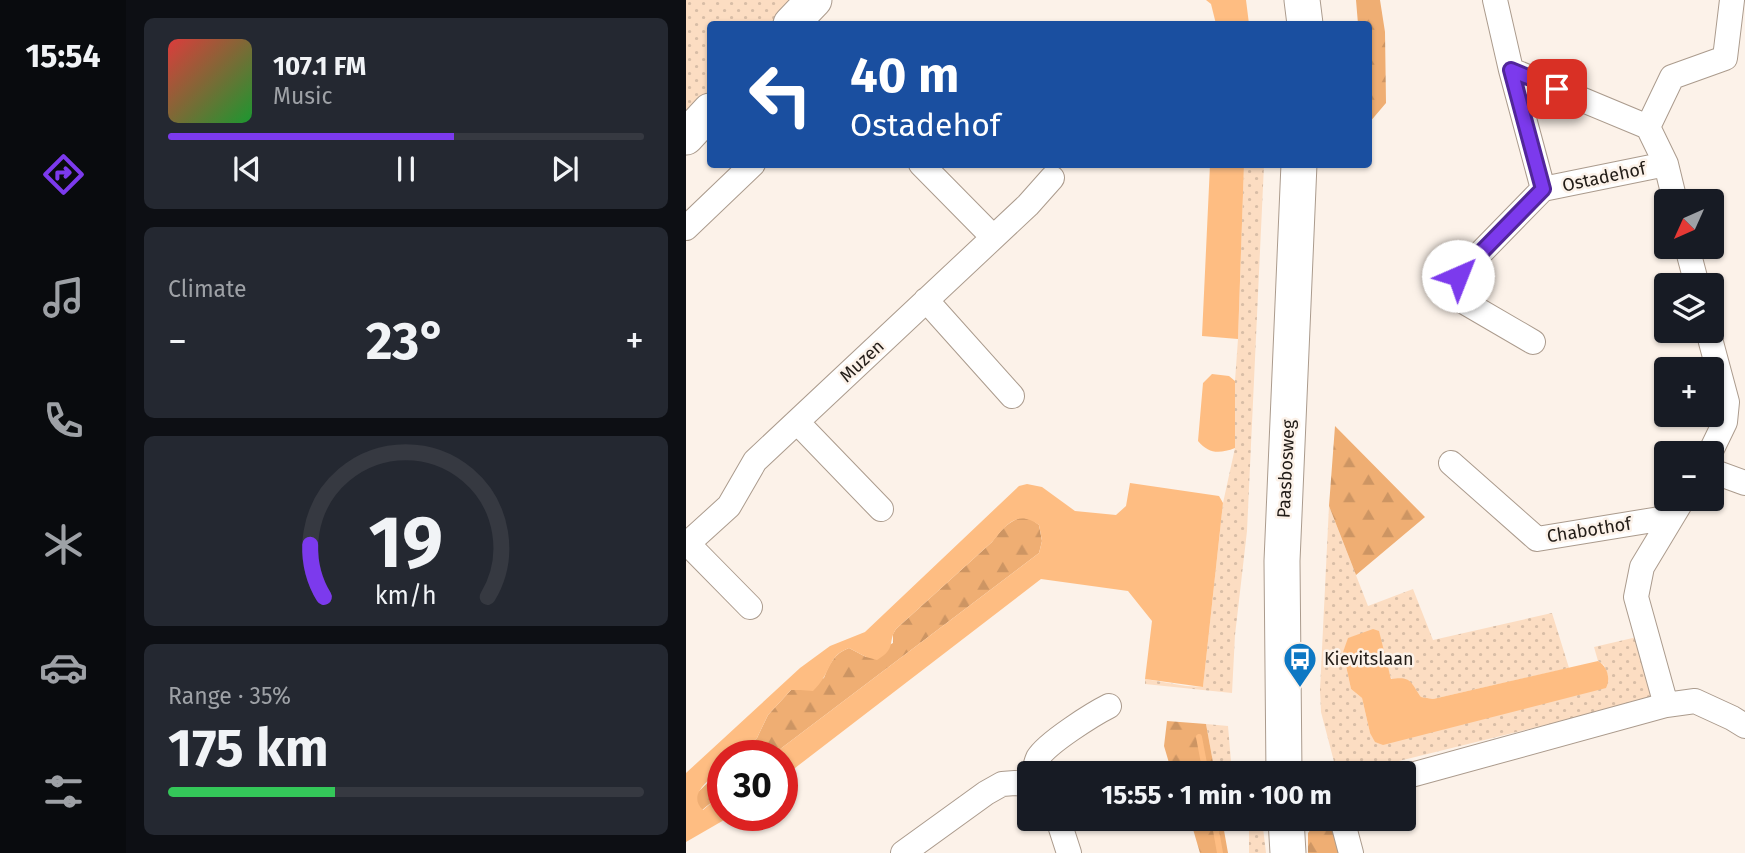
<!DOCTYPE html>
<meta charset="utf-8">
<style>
body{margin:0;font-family:"Fira Sans",sans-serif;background:#242831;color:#f1f3f6;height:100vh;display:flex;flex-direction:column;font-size:26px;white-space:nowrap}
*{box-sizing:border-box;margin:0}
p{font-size:23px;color:#9ea1a6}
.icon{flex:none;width:38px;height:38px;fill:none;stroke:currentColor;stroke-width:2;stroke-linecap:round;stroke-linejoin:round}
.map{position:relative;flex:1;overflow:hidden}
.side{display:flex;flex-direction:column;gap:18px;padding:18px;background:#0d0f14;width:560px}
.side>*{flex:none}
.banner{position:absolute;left:21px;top:21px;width:665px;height:147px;border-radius:7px;box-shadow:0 2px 5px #0004;background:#1a4fa0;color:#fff;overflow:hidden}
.needle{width:46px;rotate:225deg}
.tools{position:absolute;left:968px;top:189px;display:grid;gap:14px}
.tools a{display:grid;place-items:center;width:70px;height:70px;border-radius:7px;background:#171b24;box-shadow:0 2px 5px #0004;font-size:35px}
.speed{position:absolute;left:21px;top:740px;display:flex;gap:14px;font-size:35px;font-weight:700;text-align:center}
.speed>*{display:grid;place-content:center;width:91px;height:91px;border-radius:50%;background:#171b24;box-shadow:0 2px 5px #0004;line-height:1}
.speed .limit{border:10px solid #d22;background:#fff;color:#111}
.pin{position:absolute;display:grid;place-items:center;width:60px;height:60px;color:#fff;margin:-30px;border-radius:14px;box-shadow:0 4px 10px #0006}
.me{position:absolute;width:77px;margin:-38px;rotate:44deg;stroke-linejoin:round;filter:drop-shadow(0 0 5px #0008)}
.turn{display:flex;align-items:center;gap:24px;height:147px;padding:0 28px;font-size:32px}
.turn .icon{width:91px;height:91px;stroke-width:2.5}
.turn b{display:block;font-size:49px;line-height:60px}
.big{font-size:52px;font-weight:700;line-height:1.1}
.side .widget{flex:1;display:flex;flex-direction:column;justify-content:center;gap:10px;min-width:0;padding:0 24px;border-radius:10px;background:#242831}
.side .dial{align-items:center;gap:0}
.dial svg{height:182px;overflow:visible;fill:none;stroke:#363941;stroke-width:7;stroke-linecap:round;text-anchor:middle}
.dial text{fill:#f1f3f6;stroke:none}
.song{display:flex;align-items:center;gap:21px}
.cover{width:84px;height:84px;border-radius:10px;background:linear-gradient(135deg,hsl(0 70% 55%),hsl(130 70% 35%))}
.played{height:7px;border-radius:4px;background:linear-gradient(90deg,#7c3aed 60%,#363941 60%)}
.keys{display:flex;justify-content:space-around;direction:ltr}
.heat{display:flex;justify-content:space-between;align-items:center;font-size:38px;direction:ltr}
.charge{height:10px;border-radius:5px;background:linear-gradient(90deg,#34c759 35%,#363941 0)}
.trip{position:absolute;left:331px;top:761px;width:399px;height:70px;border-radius:7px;background:#171b24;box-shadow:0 2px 5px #0004;font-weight:700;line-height:70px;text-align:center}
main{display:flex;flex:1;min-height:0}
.dock{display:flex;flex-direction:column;width:126px;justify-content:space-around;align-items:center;background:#090b0e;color:#9ea1a6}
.dock .icon{width:49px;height:49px}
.dock .active{color:#7c3aed}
.dock b{font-size:32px;color:#f1f3f6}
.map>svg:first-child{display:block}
.grass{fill:url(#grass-dots)}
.forest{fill:url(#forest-firs)}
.water{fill:#febd82}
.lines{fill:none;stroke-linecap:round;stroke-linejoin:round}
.stream{stroke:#febd82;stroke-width:6}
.street-casing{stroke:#ab9b8d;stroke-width:26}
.secondary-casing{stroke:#ab9b8d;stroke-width:37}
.street{stroke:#fff;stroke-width:24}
.secondary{stroke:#fff;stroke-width:35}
.route-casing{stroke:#51269a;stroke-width:18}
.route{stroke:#7c3aed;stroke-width:12}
.labels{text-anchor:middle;stroke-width:5;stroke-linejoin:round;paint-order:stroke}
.street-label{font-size:18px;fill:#221c17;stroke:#fcf2e9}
.poi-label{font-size:18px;fill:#221c17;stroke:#fcf2e9;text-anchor:start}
</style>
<main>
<nav class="dock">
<b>15:54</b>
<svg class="icon active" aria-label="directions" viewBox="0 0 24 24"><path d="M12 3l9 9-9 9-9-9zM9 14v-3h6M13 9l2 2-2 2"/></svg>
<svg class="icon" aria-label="music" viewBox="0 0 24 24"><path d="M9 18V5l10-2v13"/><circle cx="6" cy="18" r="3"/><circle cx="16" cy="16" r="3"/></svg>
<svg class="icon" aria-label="phone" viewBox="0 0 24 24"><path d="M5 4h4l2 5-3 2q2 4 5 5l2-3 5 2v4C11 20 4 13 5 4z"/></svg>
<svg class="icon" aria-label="climate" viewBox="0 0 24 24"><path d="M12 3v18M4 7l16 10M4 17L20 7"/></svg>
<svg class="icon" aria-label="car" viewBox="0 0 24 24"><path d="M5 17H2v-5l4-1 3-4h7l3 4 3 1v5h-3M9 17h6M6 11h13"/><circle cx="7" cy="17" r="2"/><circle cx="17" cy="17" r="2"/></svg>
<svg class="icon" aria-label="filters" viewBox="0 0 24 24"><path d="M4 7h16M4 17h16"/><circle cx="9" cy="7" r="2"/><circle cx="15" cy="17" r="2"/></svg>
</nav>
<section class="side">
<div class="widget">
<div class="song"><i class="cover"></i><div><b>107.1 FM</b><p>Music</p></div></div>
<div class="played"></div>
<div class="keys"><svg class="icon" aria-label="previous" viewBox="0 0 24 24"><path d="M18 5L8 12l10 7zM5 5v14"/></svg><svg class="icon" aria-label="pause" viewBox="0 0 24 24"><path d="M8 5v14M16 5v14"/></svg><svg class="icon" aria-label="next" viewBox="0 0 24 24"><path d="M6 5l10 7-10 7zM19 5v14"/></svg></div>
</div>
<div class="widget"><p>Climate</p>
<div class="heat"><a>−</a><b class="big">23°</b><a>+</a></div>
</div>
<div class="widget dial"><svg viewBox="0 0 100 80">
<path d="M14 69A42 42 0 1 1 86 69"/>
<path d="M14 69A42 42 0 0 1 8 46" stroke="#7c3aed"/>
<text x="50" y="56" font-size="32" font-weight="700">19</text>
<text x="50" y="72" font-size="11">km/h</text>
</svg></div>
<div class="widget"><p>Range · 35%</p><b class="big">175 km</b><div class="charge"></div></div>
</section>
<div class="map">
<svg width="1059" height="853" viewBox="0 0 1059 853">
<defs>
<pattern id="grass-dots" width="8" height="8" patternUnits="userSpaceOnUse" patternTransform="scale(1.75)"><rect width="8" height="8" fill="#fcddc2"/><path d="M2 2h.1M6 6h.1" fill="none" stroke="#d8bda6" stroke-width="1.8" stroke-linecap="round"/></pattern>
<pattern id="forest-firs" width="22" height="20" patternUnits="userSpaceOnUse" patternTransform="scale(1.75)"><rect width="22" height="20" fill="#efae73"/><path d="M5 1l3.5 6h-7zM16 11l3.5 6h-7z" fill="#cd9563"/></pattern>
</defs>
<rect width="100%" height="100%" fill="#fcf2e9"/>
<!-- grass -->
<path class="grass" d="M0 0H117L94 24H24V99L0 124Z
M558 165H578L561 531 549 635 546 693 459 684V679L500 686 517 687 537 503 549 448V381L552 339Z
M643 506 682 606 727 589 747 640 866 613 883 668 747 699 735 697 722 680H706L687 630 663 638 657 652 665 689 676 698 684 733 922 676 918 665 912 661 908 647 951 637 969 698 664 773H651L635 712 634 690Z
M520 724 542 726 546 773H529Z
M563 819H576L580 853H563Z"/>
<!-- forest -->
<path class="forest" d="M670 0H694L699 32 700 103 683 123 682 24H672Z
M649 426 739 517 670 575 643 506Z
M336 517 345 519 353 525 356 541 353 553 85 756H51L71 738 82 715 105 690H114L138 678C143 664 149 653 163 648L180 657 207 643V634L210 629 306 542C315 530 322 522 336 517Z
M481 721 520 724 529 773H486L478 746Z
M37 768V793L16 810C11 805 9 801 10 794Z
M504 819H536L542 853H514Z
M633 819H651L660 853H622V833Z"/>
<!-- water -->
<path class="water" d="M520 0H560L563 24H530L525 4Z
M524 165H558L552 339 516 336Z
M526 374 543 376 549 381V448C533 454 523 454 512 441L517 383Z
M444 483 533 496 537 503 517 687 459 679 466 621 442 591 355 579 96 778V756H85L353 553 356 541 353 525C331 509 320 525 306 542L210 629C201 643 211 648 191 660L180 657 163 648C147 654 146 663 138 677 135 682 131 687 127 691L114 690H105L82 715 71 738 51 756H37V768C25 779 0 794 17 810L37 793V816H45L0 842V773L114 668 144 646 179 632 333 486 341 484 356 487 389 511 430 515 440 506Z
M687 629 693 631 705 679C726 676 724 682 735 697L747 699 912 661C921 666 925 678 920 688L697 745 689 742 684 733 676 698 665 689 657 652 662 638Z"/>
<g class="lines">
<!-- stream -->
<path class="stream" d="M513 737 520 774
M528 819 534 853"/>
<defs>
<path id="street" d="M809 0 825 70 962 127 980 164 989 201
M825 70 857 189
M962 127 986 77 1039 58 1046 0
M235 164 307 237
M0 228 67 164
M1001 247 1011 285
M240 300 326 396
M1022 331 1041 402 1039 422 1024 453
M847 342 768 296 772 276 857 189 980 164
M111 422 195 509
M765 463 851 539 986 517
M1026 471 1059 483
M2 544 64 607
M0 545 43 506 69 461 342 205 366 178
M980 705 950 597 956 567 997 499
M347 774C349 769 350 762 352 758 361 743 407 714 423 706
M718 777 980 705 1009 701 1046 718 1059 726
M372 819 383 853
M656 819 665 853
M217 853 300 793 316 784 329 783 343 785"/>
<path id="secondary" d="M616 0 619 24
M105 24 128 0
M0 137 24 111
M598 774 596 561 613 164
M600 819 602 853"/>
</defs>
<!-- street casing -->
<use href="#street" class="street-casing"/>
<!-- secondary casing -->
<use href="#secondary" class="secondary-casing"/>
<!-- street -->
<use href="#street" class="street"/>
<!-- secondary -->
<use href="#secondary" class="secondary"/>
</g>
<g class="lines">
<defs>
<path id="route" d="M772 276 857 189 825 70 871 89"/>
</defs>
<!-- route casing -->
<use href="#route" class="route-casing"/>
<!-- route -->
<use href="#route" class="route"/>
</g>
<!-- icons -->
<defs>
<symbol id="bus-pin" viewBox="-11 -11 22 30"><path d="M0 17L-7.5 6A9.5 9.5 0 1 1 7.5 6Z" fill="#0e78c3" stroke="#fcf2e9"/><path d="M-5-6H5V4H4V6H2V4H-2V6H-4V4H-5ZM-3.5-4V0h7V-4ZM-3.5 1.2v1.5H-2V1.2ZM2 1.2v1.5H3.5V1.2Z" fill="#fff"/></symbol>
</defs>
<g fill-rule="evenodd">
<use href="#bus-pin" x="595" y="640" width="38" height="52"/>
</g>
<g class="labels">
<!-- street labels -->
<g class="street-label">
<text transform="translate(918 177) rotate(-12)" y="6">Ostadehof</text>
<text transform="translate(176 361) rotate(-43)" y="6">Muzen</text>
<text transform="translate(600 469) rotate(-87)" y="6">Paasbosweg</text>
<text transform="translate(903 530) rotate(-9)" y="6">Chabothof</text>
</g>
<!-- poi labels -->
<g class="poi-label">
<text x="638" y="665">Kievitslaan</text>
</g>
</g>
</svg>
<div class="tools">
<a><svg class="needle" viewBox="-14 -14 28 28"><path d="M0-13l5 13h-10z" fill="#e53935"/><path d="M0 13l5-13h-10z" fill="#9ea1a6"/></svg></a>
<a><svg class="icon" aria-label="layers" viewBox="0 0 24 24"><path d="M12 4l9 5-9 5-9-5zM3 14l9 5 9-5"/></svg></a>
<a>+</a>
<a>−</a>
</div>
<div class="speed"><div class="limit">30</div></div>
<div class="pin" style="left:871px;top:89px;background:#d93025"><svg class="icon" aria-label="arrive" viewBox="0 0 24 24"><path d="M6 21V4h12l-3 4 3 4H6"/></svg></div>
<svg class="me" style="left:772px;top:276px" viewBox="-20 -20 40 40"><circle r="19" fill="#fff"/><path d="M0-13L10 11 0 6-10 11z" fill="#7c3aed"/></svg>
<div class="trip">15:55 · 1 min · 100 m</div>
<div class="banner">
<div class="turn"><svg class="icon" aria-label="left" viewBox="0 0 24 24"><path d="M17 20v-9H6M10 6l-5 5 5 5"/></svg><div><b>40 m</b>Ostadehof</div></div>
</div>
</div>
</main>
